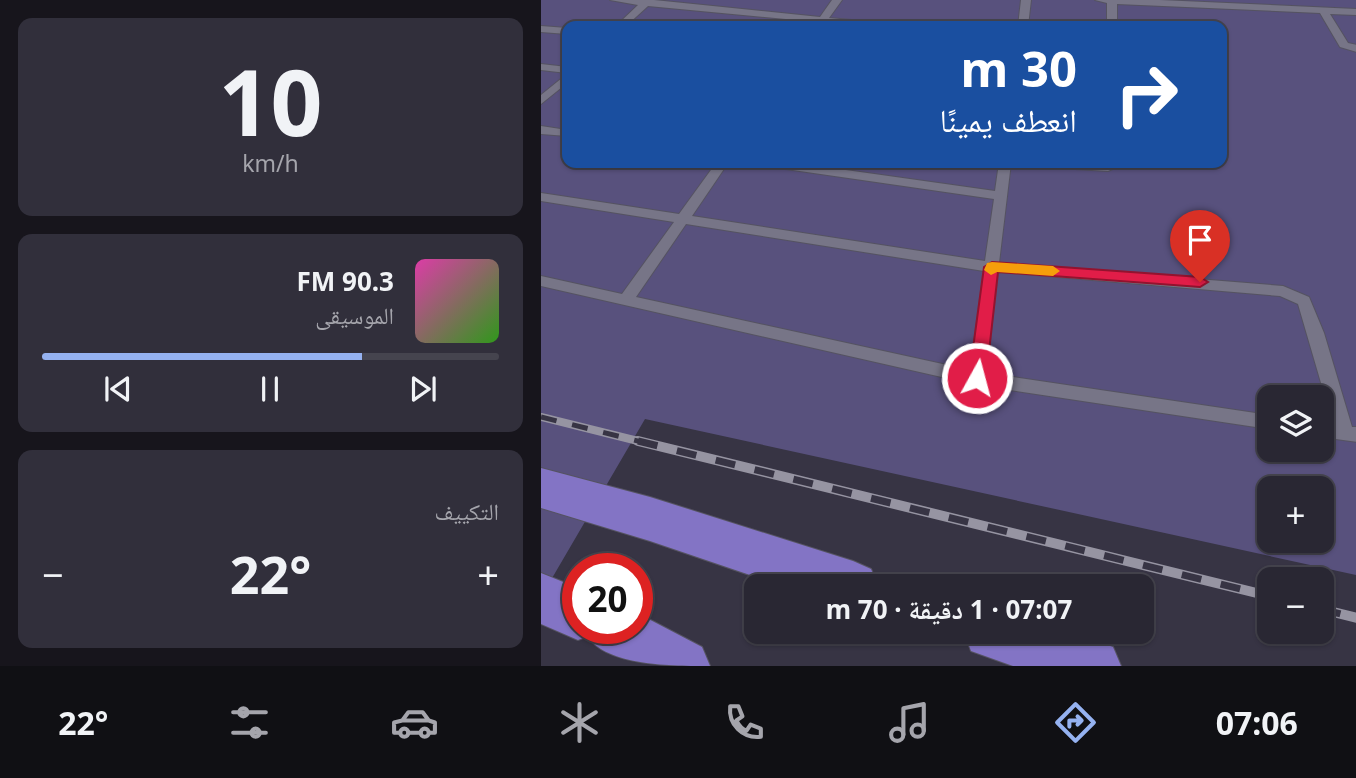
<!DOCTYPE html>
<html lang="ar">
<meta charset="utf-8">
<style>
body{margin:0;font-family:"Noto Sans","Noto Naskh Arabic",sans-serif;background:#312f3b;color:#f1f3f6;direction:rtl;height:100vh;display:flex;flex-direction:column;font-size:26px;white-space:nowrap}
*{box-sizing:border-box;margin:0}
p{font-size:23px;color:#a5a5ac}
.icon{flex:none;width:38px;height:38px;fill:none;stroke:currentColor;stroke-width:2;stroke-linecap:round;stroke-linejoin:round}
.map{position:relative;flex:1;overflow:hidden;direction:ltr}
.side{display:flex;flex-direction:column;gap:18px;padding:18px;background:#17151c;width:541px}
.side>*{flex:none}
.banner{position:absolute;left:21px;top:21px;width:665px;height:147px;border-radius:14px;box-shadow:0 2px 5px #0004,0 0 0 2px #45444e;direction:rtl;background:#1a4fa0;color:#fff;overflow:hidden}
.controls{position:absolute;left:716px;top:385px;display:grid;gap:14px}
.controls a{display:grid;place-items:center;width:77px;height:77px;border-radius:14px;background:#292733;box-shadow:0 2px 5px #0004,0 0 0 2px #45444e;font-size:35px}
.speed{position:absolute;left:21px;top:553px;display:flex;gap:14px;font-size:35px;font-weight:700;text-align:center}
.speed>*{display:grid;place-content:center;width:91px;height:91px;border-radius:50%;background:#292733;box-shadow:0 2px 5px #0004,0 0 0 2px #45444e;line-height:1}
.speed .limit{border:10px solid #d22;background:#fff;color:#111}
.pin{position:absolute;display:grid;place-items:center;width:60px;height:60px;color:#fff;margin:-72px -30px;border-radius:50% 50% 50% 0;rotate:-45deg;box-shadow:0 0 7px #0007}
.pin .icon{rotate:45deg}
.me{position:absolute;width:77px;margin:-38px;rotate:7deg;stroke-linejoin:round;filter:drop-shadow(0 0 5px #0008)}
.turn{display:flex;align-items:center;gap:24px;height:147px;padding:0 35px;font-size:32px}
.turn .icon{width:91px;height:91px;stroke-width:2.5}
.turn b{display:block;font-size:49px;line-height:60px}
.big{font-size:52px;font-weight:700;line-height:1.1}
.side .tile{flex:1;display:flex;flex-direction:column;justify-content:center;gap:10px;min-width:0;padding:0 24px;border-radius:14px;background:#312f3b}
.side .dial{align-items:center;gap:0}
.dial b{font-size:91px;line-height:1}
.song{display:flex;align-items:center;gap:21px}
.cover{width:84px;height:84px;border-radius:10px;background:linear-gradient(135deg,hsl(320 70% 55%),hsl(110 70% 35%))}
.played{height:7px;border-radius:4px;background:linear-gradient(90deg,#95b2f1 70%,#45444e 70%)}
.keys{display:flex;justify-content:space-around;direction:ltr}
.heat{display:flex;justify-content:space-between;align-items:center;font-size:38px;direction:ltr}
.trip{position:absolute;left:203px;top:574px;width:410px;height:70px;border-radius:14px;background:#292733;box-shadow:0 2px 5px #0004,0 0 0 2px #45444e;font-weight:700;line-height:70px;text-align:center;direction:rtl}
.dock{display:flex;height:112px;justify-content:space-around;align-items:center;background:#101014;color:#a5a5ac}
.dock .icon{width:49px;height:49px}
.dock .selected{color:#95b2f1}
.dock b{font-size:32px;color:#f1f3f6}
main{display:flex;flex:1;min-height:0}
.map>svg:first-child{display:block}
.green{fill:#58517d;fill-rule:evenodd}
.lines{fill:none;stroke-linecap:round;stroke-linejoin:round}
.lane-casing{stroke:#555361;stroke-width:2}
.highway-casing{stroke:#555361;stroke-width:2}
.lane{fill:#777587;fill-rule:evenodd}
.highway{fill:#8374c5;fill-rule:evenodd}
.rail-far1-casing{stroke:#9694a2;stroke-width:8}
.rail-casing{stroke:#9694a2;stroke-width:10}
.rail-far1{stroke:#373444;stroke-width:5;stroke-dasharray:16;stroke-linecap:butt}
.rail{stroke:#373444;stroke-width:7;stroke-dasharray:20;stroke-linecap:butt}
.route{fill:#e11d48;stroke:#92132f;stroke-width:2}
.slow{fill:#f59e0b}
</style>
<main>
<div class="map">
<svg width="816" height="666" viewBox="0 0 816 666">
<rect width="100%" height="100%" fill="#373444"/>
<!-- green -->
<path class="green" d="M0 0H815V575L104 419 0 597ZM26 26H681V163H26ZM728 397H780V450H728ZM728 488H780V541H728Z"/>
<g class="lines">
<defs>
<path id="lane" d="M69 0H113L279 17 291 0H301L288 18 343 23 348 26 285 23 283 26H273L276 22 107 6 85 26H75L97 5Z
M480 0H490L487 26H477Z
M554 0H619L816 9V15L789 14 807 43 816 45V52L799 47 779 13 576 4V26H566V3Z
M0 26 26 28V34L0 32Z
M0 64 26 67V73L0 70Z
M26 74V83L0 104V95Z
M0 126 26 130V136L0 134Z
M175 163H187L151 216 444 261 453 199 231 167 225 163H255L454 191 458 163H470L458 263 742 286 768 297 783 333 811 427H816V442L780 437V423L792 424 757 304 739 296 457 272 445 373 728 415V429L436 385 0 286V276L81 294 133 222 0 201V193L138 214ZM145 224 443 271 429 370 95 297Z
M496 163H585L567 171 502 167Z"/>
<path id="highway" d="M0 468 109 497 312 561 330 569 337 586H241L109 541 0 508Z
M0 573 37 588V628H96V613L161 647 169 666C133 666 64 666 47 636L37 640 0 624Z
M423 632H531L572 647 580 666H472L430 651Z"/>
</defs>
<!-- lane casing -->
<use href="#lane" class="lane-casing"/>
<!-- highway casing -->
<use href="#highway" class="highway-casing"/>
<!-- lane -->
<use href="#lane" class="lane"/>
<!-- highway -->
<use href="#highway" class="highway"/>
<defs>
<path id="rail-far1" d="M0 417 105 443"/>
<path id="rail" d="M97 441 728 596
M780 609 816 618"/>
</defs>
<!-- rail-far1 casing -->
<use href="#rail-far1" class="rail-far1-casing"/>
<!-- rail casing -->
<use href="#rail" class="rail-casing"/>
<!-- rail-far1 -->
<use href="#rail-far1" class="rail-far1"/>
<!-- rail -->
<use href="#rail" class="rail"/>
</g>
<!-- route -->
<path class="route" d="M451 262 659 277 667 282 659 287 457 272 445 378 442 383H431L428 378 443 267Z"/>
<!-- slow -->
<path class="slow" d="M451 262 512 266 519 271 512 276 456 272 450 275 443 270 446 263Z"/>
</svg>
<div class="controls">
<a><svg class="icon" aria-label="layers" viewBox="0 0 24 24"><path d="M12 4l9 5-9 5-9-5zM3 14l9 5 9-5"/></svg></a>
<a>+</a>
<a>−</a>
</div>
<div class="speed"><div class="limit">20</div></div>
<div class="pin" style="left:659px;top:282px;background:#d93025"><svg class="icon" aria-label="arrive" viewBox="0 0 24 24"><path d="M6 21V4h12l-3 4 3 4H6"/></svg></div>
<svg class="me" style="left:436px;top:378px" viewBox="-20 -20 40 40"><circle r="17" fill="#e11d48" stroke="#fff" stroke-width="3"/><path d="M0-11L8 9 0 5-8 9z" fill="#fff"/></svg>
<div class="trip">07:07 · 1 دقيقة · 70 m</div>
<div class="banner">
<div class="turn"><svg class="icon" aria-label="right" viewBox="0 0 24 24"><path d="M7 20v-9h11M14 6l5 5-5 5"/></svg><div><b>30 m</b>انعطف يمينًا</div></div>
</div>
</div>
<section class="side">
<div class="tile dial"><b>10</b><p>km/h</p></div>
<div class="tile">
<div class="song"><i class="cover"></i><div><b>90.3 FM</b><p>الموسيقى</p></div></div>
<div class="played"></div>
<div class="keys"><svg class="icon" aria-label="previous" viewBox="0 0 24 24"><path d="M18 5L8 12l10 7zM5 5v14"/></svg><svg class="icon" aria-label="pause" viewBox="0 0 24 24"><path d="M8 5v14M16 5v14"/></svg><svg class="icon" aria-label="next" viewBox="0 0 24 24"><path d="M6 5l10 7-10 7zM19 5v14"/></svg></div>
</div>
<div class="tile"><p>التكييف</p>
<div class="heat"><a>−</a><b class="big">22°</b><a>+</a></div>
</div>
</section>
</main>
<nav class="dock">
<b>07:06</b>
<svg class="icon selected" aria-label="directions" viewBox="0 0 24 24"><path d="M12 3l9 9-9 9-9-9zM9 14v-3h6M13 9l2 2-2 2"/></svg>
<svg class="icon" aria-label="music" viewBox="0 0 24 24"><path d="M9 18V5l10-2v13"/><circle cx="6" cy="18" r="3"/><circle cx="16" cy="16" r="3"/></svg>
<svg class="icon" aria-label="phone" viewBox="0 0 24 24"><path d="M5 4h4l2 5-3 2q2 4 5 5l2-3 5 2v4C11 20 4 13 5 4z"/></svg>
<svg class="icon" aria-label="climate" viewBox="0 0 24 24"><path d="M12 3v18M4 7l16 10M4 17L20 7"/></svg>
<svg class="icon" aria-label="car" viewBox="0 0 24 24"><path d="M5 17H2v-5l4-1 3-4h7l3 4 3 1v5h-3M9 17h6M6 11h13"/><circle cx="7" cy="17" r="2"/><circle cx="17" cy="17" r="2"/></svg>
<svg class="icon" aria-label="filters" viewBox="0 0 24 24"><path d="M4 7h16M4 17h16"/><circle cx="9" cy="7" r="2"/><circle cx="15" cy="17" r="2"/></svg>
<b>22°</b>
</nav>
